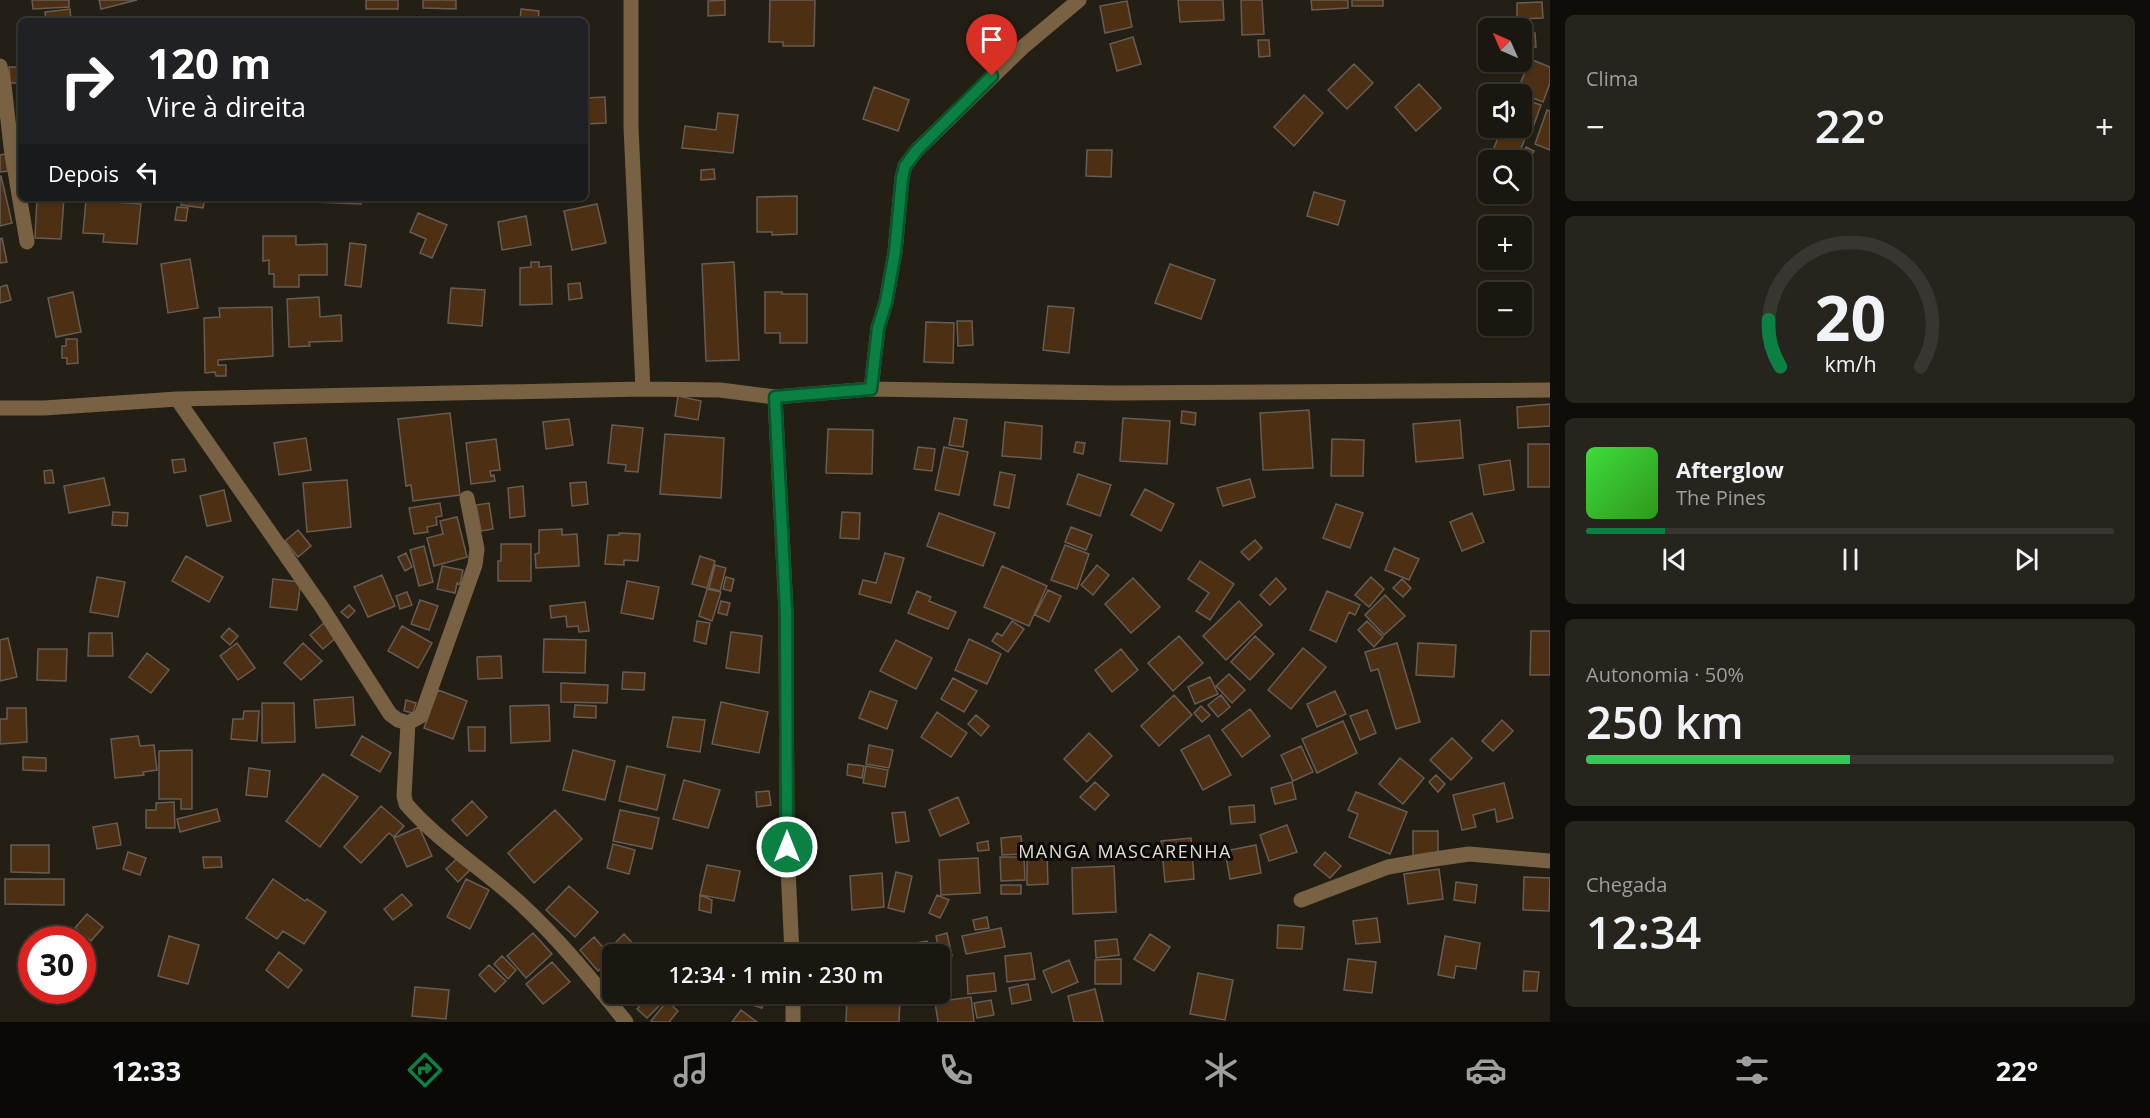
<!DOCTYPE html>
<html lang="pt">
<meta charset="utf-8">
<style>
body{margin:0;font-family:"Open Sans",sans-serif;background:#27241e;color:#f1f3f6;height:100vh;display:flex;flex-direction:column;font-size:22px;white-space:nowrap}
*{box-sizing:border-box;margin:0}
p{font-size:20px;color:#9f9f9f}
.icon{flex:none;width:33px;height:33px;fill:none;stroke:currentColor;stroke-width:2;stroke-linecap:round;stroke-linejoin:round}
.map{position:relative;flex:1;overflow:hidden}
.sheet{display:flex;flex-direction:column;gap:15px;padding:15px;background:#0e0d09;width:600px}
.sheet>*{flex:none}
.top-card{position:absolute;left:18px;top:18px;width:570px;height:183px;border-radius:9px;box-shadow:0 2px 4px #0004,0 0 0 2px #383630;background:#202124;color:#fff;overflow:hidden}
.needle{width:39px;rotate:315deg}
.buttons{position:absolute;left:1478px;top:18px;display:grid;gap:12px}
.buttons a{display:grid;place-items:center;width:54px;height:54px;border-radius:9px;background:#1a1710;box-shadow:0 2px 4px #0004,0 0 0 2px #383630;font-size:30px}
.speed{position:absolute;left:18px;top:926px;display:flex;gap:12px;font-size:30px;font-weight:700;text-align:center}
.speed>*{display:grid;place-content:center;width:78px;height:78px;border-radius:50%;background:#1a1710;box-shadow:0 2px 4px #0004,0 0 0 2px #383630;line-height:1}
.speed .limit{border:9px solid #d22;background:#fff;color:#111}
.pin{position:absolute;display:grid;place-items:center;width:51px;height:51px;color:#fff;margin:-62px -26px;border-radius:50% 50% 50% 0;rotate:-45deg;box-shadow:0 0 6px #0007}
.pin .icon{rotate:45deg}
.me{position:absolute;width:66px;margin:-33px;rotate:0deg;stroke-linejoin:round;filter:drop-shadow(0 0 4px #0008)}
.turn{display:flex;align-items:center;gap:21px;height:126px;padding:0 30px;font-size:27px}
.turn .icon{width:78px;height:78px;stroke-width:2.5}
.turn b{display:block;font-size:42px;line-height:51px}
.then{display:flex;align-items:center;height:57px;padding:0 30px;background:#0003;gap:12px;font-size:22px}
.big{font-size:45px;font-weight:600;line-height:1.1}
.sheet .widget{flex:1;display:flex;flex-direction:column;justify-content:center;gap:9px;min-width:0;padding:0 21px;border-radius:9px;background:#27241e}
.sheet .dial{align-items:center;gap:0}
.dial svg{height:156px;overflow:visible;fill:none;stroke:#383630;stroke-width:7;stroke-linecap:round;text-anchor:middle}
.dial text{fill:#f1f3f6;stroke:none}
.song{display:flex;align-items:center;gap:18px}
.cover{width:72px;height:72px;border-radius:9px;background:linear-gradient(135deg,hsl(120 70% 55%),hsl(110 70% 35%))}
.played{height:6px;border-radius:3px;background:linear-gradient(90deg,#0b8043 15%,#383630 15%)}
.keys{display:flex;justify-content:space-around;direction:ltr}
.heat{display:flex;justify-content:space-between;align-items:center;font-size:33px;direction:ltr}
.charge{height:9px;border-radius:4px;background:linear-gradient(90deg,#34c759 50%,#383630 0)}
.trip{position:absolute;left:602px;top:944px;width:348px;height:60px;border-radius:9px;background:#1a1710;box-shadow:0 2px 4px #0004,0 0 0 2px #383630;font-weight:600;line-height:60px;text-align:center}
.tabs{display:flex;height:96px;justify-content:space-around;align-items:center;background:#0a0906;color:#9f9f9f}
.tabs .icon{width:42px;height:42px}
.tabs .on{color:#0b8043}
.tabs b{font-size:27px;color:#f1f3f6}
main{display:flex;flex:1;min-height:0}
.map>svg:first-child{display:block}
.building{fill:#4d3014;stroke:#665c53;stroke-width:1.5}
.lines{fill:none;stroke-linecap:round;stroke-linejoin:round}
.minor{stroke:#786243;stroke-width:15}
.route-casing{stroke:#07532c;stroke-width:15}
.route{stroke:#0b8043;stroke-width:10}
.labels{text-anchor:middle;stroke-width:6;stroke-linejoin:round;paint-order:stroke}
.neighbourhood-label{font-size:18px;letter-spacing:1.5px;fill:#e2dcce;stroke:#0b0906}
</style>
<main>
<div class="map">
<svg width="1550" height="1022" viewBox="0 0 1550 1022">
<rect width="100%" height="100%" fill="#231f15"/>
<!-- building -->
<path class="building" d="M32 0H69V7L33 9Z
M99 0H137L101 9Z
M366 0H398V9H366Z
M423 0H456V9L423 8Z
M725 0V15L708 16V1Z
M770 0H815L814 46H783V42H769Z
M1178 0H1223L1224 20 1180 22Z
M1241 0H1262L1264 34 1242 35Z
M1311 0H1348V8L1312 10Z
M1352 0H1383V6H1352Z
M1127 1 1132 27 1105 33 1100 6Z
M1542 2 1543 18 1517 19V3Z
M70 9 71 21 81 19 82 21H46L45 12Z
M521 9 539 11 538 21H520Z
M287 17H314V21H287Z
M1521 33H1535L1536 47H1521Z
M1133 37 1141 64 1117 71 1110 44Z
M1258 40H1269L1270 56 1259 57Z
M1530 59 1550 67V83L1543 102 1517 92Z
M1354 64 1373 83 1347 109 1328 90Z
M9 67H21V83H10Z
M1419 84 1441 108 1416 131 1395 107Z
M874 87 909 100 898 131 863 119Z
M1304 95 1323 113 1294 146 1274 127Z
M605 97 606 123 585 124V98Z
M1521 98 1541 105 1532 130 1521 126Z
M1547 110 1550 111V150L1535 144Z
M718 113 738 115 733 153 682 148 685 126 716 130Z
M1502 128H1516L1528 132 1516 160H1505L1491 155Z
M1526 147 1534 151 1525 167 1521 165V160H1519Z
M1087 150H1112L1111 177 1086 176Z
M5 154 8 171 0 172V155Z
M714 169 715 179 701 180V170Z
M1 176 12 223 0 226V176Z
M1314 192 1345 201 1338 225 1307 216Z
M797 196V234L772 235V232H757V197Z
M37 198H64L61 239 35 238Z
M178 198H205L203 208 181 205 182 199Z
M314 198H362L361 204 314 202Z
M86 200 141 204 137 244 103 242 104 234 83 233Z
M597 204 606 243 572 250 564 211Z
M177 207 188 208 186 221 175 220Z
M418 213 447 225 432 258 420 253 426 239 410 232Z
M526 216 531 245 502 250 498 222Z
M263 236H296V245L327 244V275H299V287H274V274H269V260L263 261Z
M2 238 7 262 0 263V239Z
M350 243 366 245 361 287 345 285Z
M190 259 198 308 168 313 161 264Z
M531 262H539V267L551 266 552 304 520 305V268L531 267Z
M734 262 739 360 706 361 702 264Z
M1170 264 1215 280 1201 319 1155 303Z
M580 283 582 298 569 300 568 284Z
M7 285 11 300 0 303V287Z
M451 288 485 290 482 326 448 323Z
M73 292 81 332 56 337 48 298Z
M765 292H782V294H807V343H780V333H765Z
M319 297 320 317 341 315 342 341 309 342 310 346 289 347 287 299Z
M1048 306 1074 308 1069 353 1043 350Z
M272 307 273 356 218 360V365H226V376H216L215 372 205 373 204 318 220 317 219 308Z
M957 321H972L973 345 958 346Z
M926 322 954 323 953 363 924 362Z
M66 339H77L78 363 67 364V358H62V346H66Z
M678 396 701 401 698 420 675 416Z
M1550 404V426L1518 428 1517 407Z
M1309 410 1313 468 1263 470 1260 413Z
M1182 411 1196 413 1195 425 1181 423Z
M450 413 460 495 413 501 411 485 406 486 398 419Z
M954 418 967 420 963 447 949 445Z
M1123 418 1170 421 1167 464 1120 461Z
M569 419 573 445 546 449 543 422Z
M1460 420 1463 458 1416 462 1413 424Z
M1005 422 1042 426 1041 459 1002 456Z
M612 425 643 428 638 472 625 471 626 465 608 463Z
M828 429 873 430 872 474 826 473Z
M665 434 724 438 721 498 660 494Z
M306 438 311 470 279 475 274 443Z
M496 439 500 470 490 471 491 476 494 475 495 481 471 484 466 443Z
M1332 439 1364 440 1363 476H1331Z
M1076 442 1085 443 1083 454 1074 452Z
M1528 444H1550V487H1528Z
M918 447 935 449 932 471 914 469Z
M944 447 968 452 959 495 935 490Z
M184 459 186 471 174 473 172 460Z
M1510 460 1514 490 1484 495 1479 465Z
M52 470 54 483H45L44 471Z
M1000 472 1015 475 1009 508 994 505Z
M1078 474 1111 485 1100 516 1067 504Z
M104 478 110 505 69 513 64 486Z
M1250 479 1255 497 1223 506 1217 488Z
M347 480 351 527 307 532 303 483Z
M586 482 588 504 572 506 570 483Z
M523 486 525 516 510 518 508 488Z
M1145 489 1174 504 1161 531 1131 515Z
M224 490 231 521 207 526 200 496Z
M440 503 442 516 436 517 437 525 427 527 428 532 414 534 409 508Z
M489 503 493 529 481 531 476 505Z
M1336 504 1363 513 1350 548 1323 538Z
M113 512 128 513 127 526 112 525Z
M842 512 860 513 859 539 840 538Z
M939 513 995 533 983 566 927 546Z
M1472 513 1484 542 1462 551 1450 522Z
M457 517 467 557 434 566 427 538 443 534 440 521Z
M1071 527 1092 535 1086 550 1065 542Z
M562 529V535L577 534 579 566 536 568 535 554 539 553V530Z
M298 530 311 546 298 557 285 541Z
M619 533 640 534 638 561 624 560V565L605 564 608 535H619Z
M1255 540 1262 548 1249 560 1241 552Z
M501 544H531V581H498V561H501Z
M1065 545 1089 554 1077 589 1051 580Z
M424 546 433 582 419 586 410 550Z
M1394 548 1419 559 1409 580 1385 570Z
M406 553 412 567 405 571 398 557Z
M885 553 904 558 891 603 859 594 863 580 876 583Z
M186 556 223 577 209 602 172 581Z
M700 556 715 561 707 588 692 584Z
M1200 561 1234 584 1210 620 1196 611 1209 593 1188 579Z
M715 565 726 568 720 591 709 588Z
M1097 565 1109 575 1093 595 1081 585Z
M442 566 463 570 460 584 457 583 455 593 437 589Z
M1002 566 1047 586 1029 626 984 607Z
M382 575 395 606 368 617 354 587Z
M97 577 125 582 118 617 90 612Z
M726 577 734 579 731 591 723 589Z
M1371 577 1384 589 1369 607 1355 595Z
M1133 578 1160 607 1131 633 1105 604Z
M1276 578 1286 589 1270 605 1260 595Z
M273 579 301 582 297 610 270 607Z
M1402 579 1411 588 1403 597 1393 588Z
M627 581 659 587 653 619 621 613Z
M707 589 721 592 712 621 699 616Z
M1048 590 1061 596 1049 622 1035 615Z
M917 591 931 597 929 601 956 612 948 629 908 613Z
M1327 591 1360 605 1355 615 1349 612 1336 642 1310 630Z
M407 592 412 605 400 609 396 596Z
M1385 595 1405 616 1384 635 1365 615Z
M420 600 438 606 429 630 411 624Z
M721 601 730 603 727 615 718 613Z
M1239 601 1262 625 1226 660 1203 636Z
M585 602 589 631 579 632 578 626 567 627 566 616 551 618 550 606Z
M349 605 355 611 348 618 341 612Z
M697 621 710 623 706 644 694 641Z
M1012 621 1024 629 1008 652 992 641 997 633 1002 636Z
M1367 621 1383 637 1374 647 1358 630Z
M325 622 338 636 323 649 310 635Z
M402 626 432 643 418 668 388 651Z
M229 628 238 636 230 645 221 637Z
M1531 631H1550V675H1530Z
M731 632 762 636 759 673 726 668Z
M89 633H112L113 656H88Z
M1179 636 1203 663 1173 691 1148 663Z
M1255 636 1274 654 1250 680 1231 662Z
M8 638 17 677 0 681V640Z
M544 639 586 640 585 673 543 672Z
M969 639 1001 654 987 684 955 670Z
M896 640 932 658 916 689 880 671Z
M237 643 255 668 238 680 220 656Z
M303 643 322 661 301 680 284 663Z
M1397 643 1420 722 1396 729 1378 669 1371 671 1365 652Z
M1418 643 1456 645 1454 677 1416 675Z
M1303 648 1326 667 1291 709 1268 690Z
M38 649H67L66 681 37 680Z
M1121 649 1138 670 1112 692 1095 670Z
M147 653 169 670 151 693 129 677Z
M501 656 502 678 478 679 477 657Z
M623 672 645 673 644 690 622 689Z
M1229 674 1245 690 1232 703 1216 686Z
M1210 677 1218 694 1195 704 1188 687Z
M953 678 977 691 964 712 941 699Z
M561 683 608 685 607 703 561 702Z
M438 690 467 701 453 739 424 728Z
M870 691 897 701 887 729 859 718Z
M1335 691 1346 714 1317 727 1307 704Z
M1174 695 1192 715 1159 746 1141 726Z
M1221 695 1230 707 1218 717 1208 705Z
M353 697 355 725 316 728 314 700Z
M406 700 416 703 413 713 404 711Z
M721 702 768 712 759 753 712 744Z
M262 703H294L295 742 262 743Z
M549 705 550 741 511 743 510 706Z
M575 705 596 706V718L574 717Z
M1201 706 1210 715 1202 722 1194 713Z
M7 708H26L27 742 0 744V719H7Z
M1250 709 1270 736 1242 757 1222 730Z
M1367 710 1376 733 1360 740 1350 716Z
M244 711H259L257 741 231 739 233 719H243Z
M937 712 967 733 951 757 921 737Z
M976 715 989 726 981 736 968 724Z
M673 717 705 720 700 752 667 747Z
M1502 720 1513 731 1493 751 1482 741Z
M1343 721 1357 753 1317 773 1302 739Z
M468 727H485V751H469Z
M1089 733 1112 756 1087 782 1064 759Z
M1209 735 1231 775 1203 790 1181 750Z
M138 736 140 746 154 745 157 770 143 772 144 775 115 778 111 739Z
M362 736 391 753 380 772 351 755Z
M1452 738 1472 758 1451 780 1430 760Z
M869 745 893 750 889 768 866 764Z
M1301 746 1313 772 1293 781 1281 755Z
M192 750V809H181V799H159V751Z
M573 750 615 761 605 800 563 790Z
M23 757 46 758V771L23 770Z
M1400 758 1424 778 1403 804 1379 784Z
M848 764 864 766 862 778 847 775Z
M627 766 665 775 657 810 619 801Z
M866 766 888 770 885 787 863 783Z
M249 768 270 771 267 797 246 795Z
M323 774 358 797 320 847 286 821Z
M1436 775 1445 784 1438 792 1429 782Z
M684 780 720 790 708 828 673 819Z
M1095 782 1109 795 1095 810 1080 797Z
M1292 782 1296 799 1275 804 1271 788Z
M1504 783 1513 818 1497 822 1495 809 1473 815 1476 827 1462 830 1453 795Z
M769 791 771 805 757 807 756 792Z
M1356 792 1407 812 1390 854 1349 837 1358 814 1348 810Z
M958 797 969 823 940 836 929 810Z
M472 801 487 817 467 836 452 820Z
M174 802 175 828H146V810H156V803Z
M1254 805 1255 822 1231 824 1229 807Z
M381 806 404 826 394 837 389 833 361 863 344 847Z
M217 809 220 821 180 832 177 819Z
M555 810 582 839 534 883 508 853Z
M620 810 659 818 652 849 613 841Z
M905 812 909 841 896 843 892 813Z
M117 823 121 845 97 849 93 827Z
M1287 825 1297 852 1269 861 1260 835Z
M419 827 432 856 407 867 394 838Z
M1413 831H1438V857H1413Z
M1021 836 1023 854 1002 855 1001 838Z
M1191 838 1194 879 1165 882 1161 841Z
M988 841 989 850 978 851 977 843Z
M613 844 635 850 629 874 607 868Z
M11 845H49V873L11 872Z
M1256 845 1261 873 1230 879 1225 851Z
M128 852 146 858 140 875 123 869Z
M1325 852 1341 866 1330 878 1314 865Z
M1027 854H1047L1048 884 1027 885Z
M461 855 473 867 458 882 446 869Z
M203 857H221L222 867 204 868Z
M1000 857H1024L1025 880 1001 881Z
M978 858 980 893 941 895 939 860Z
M707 865 740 871 734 901 700 895Z
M1114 866 1116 912 1073 914 1072 868Z
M1439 869 1443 899 1408 904 1404 874Z
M896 872 912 876 904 912 888 908Z
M882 873 884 907 852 910 850 876Z
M1524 877 1550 878 1549 911 1523 910Z
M5 879H64V905L5 904Z
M273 879 305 901 307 899 326 912 304 944 283 931 277 939 246 918Z
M466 879 489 890 470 929 447 917Z
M1456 882 1477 885 1475 903 1454 900Z
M1001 885H1021V894H1001Z
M569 886 598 912 575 937 546 910Z
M402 894 412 905 393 920 384 909Z
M700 895 712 900 711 913 699 910Z
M937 895 949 900 940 918 929 913Z
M87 914 103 927 91 941 75 928Z
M987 917 989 928 975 930 973 920Z
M1377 918 1380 942 1356 944 1353 921Z
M1278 925 1304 927 1302 949 1277 948Z
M1001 928 1005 947 966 954 962 936Z
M533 933 552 954 526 978 507 956Z
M947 933 952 956 941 959 936 936Z
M624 934 643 954H613L609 949Z
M1150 934 1170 947 1154 971 1134 959Z
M169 936 199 945 188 984 158 976Z
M1445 936 1480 943 1476 969 1456 966 1454 978 1438 975Z
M594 937 612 958 598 971 580 950Z
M1117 939 1119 955 1096 958 1095 941Z
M927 941 930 954H911L909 944Z
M26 949H32V974L27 975Z
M279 952 302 970 288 988 266 970Z
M1031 953 1035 979 1007 982 1005 956Z
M502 956 516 970 508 979 494 964Z
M1121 959V984H1095V960Z
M1348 959 1376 962 1372 993 1344 990Z
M1069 960 1078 982 1052 993 1043 971Z
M552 962 570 982 543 1004 526 984Z
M489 965 506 981 495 992 479 975Z
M1524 971 1539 972 1537 991H1523Z
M994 973 996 991 968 994 967 976Z
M1198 973 1233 980 1225 1020 1190 1014Z
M1028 984 1031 1000 1012 1004 1009 988Z
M415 987 449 990 446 1019 412 1016Z
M1095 989 1103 1022H1074L1068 996Z
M652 993 663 1002 647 1018 637 1009Z
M661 993H679L683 996 675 1005Z
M739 993H766L762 1008 736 1000Z
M847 997H900L899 1022H846Z
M971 997 974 1022H938L935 1002Z
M991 1000 994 1015 977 1018 974 1003Z
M667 1001 678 1011 669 1022H653L651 1021Z
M741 1010 757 1022H732Z"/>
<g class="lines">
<!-- minor -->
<path class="minor" d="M631 0V127L643 389
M0 66 4 85 11 147 27 242
M871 389 878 328 886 302 895 252 902 178 905 166 917 150 1023 47 1079 0
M775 397 786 611 787 847 792 954
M177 399 321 606 390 714 398 720 408 723 421 716 475 565 477 549 467 498
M0 408H44L177 399 643 389 720 390 775 397 871 389 1114 393 1550 390
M408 723 404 796 406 804C439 842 483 869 520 903 559 939 593 981 626 1022
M1301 900 1388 867 1428 860 1469 854 1550 861
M793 993V1022"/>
</g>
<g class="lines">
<defs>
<path id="route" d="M787 847 786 611 775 397 871 389 878 328 886 302 895 252 902 178 905 166 917 150 992 76"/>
</defs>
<!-- route casing -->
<use href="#route" class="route-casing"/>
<!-- route -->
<use href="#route" class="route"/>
</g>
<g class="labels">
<!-- neighbourhood labels -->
<g class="neighbourhood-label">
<text x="1125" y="858">MANGA MASCARENHA</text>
</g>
</g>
</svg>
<div class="buttons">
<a><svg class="needle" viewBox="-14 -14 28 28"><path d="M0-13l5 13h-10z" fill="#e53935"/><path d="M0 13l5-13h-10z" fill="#9f9f9f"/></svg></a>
<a><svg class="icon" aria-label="sound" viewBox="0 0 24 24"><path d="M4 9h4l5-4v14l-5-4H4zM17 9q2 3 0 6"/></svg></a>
<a><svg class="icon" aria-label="search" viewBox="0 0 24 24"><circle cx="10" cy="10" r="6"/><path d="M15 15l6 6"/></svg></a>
<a>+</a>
<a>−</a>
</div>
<div class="speed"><div class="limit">30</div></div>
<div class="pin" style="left:992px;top:76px;background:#d93025"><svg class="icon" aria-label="arrive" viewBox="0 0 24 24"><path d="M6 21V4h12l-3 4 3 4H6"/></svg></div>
<svg class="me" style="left:787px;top:847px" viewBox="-20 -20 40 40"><circle r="17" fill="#0b8043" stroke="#fff" stroke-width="3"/><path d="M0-11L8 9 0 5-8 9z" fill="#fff"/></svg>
<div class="trip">12:34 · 1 min · 230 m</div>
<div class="top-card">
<div class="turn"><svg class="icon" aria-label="right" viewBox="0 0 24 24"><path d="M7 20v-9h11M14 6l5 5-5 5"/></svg><div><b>120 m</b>Vire à direita</div></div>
<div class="then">Depois<svg class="icon" aria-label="left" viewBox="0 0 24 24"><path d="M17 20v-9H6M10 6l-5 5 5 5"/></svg></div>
</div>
</div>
<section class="sheet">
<div class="widget"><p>Clima</p>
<div class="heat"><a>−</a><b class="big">22°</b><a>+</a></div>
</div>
<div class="widget dial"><svg viewBox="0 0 100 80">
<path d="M14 69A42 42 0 1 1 86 69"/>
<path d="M14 69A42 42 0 0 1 8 45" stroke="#0b8043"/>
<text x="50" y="56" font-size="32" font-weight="700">20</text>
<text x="50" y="72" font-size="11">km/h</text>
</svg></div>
<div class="widget">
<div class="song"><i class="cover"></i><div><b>Afterglow</b><p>The Pines</p></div></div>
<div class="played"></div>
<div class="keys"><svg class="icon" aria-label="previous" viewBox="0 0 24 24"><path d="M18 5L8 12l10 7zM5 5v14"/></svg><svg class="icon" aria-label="pause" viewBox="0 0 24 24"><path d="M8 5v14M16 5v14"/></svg><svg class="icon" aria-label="next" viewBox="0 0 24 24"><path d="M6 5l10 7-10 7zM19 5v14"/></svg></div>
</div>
<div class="widget"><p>Autonomia · 50%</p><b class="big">250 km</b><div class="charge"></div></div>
<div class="widget"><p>Chegada</p><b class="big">12:34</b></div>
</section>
</main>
<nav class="tabs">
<b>12:33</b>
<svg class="icon on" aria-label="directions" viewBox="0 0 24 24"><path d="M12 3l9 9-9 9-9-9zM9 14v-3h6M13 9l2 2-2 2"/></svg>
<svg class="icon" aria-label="music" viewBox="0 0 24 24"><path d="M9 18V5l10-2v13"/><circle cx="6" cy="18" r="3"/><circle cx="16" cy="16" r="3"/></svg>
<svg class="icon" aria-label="phone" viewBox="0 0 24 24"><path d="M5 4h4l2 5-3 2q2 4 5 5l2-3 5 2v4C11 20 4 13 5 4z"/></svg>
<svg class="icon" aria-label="climate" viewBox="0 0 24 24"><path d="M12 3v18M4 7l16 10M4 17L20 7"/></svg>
<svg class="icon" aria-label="car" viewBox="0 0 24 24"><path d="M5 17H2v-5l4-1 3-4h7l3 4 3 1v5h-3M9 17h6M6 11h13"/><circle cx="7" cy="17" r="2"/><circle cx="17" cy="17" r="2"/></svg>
<svg class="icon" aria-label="filters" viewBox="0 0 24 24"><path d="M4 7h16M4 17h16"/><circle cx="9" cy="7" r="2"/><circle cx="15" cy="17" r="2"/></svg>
<b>22°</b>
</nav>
